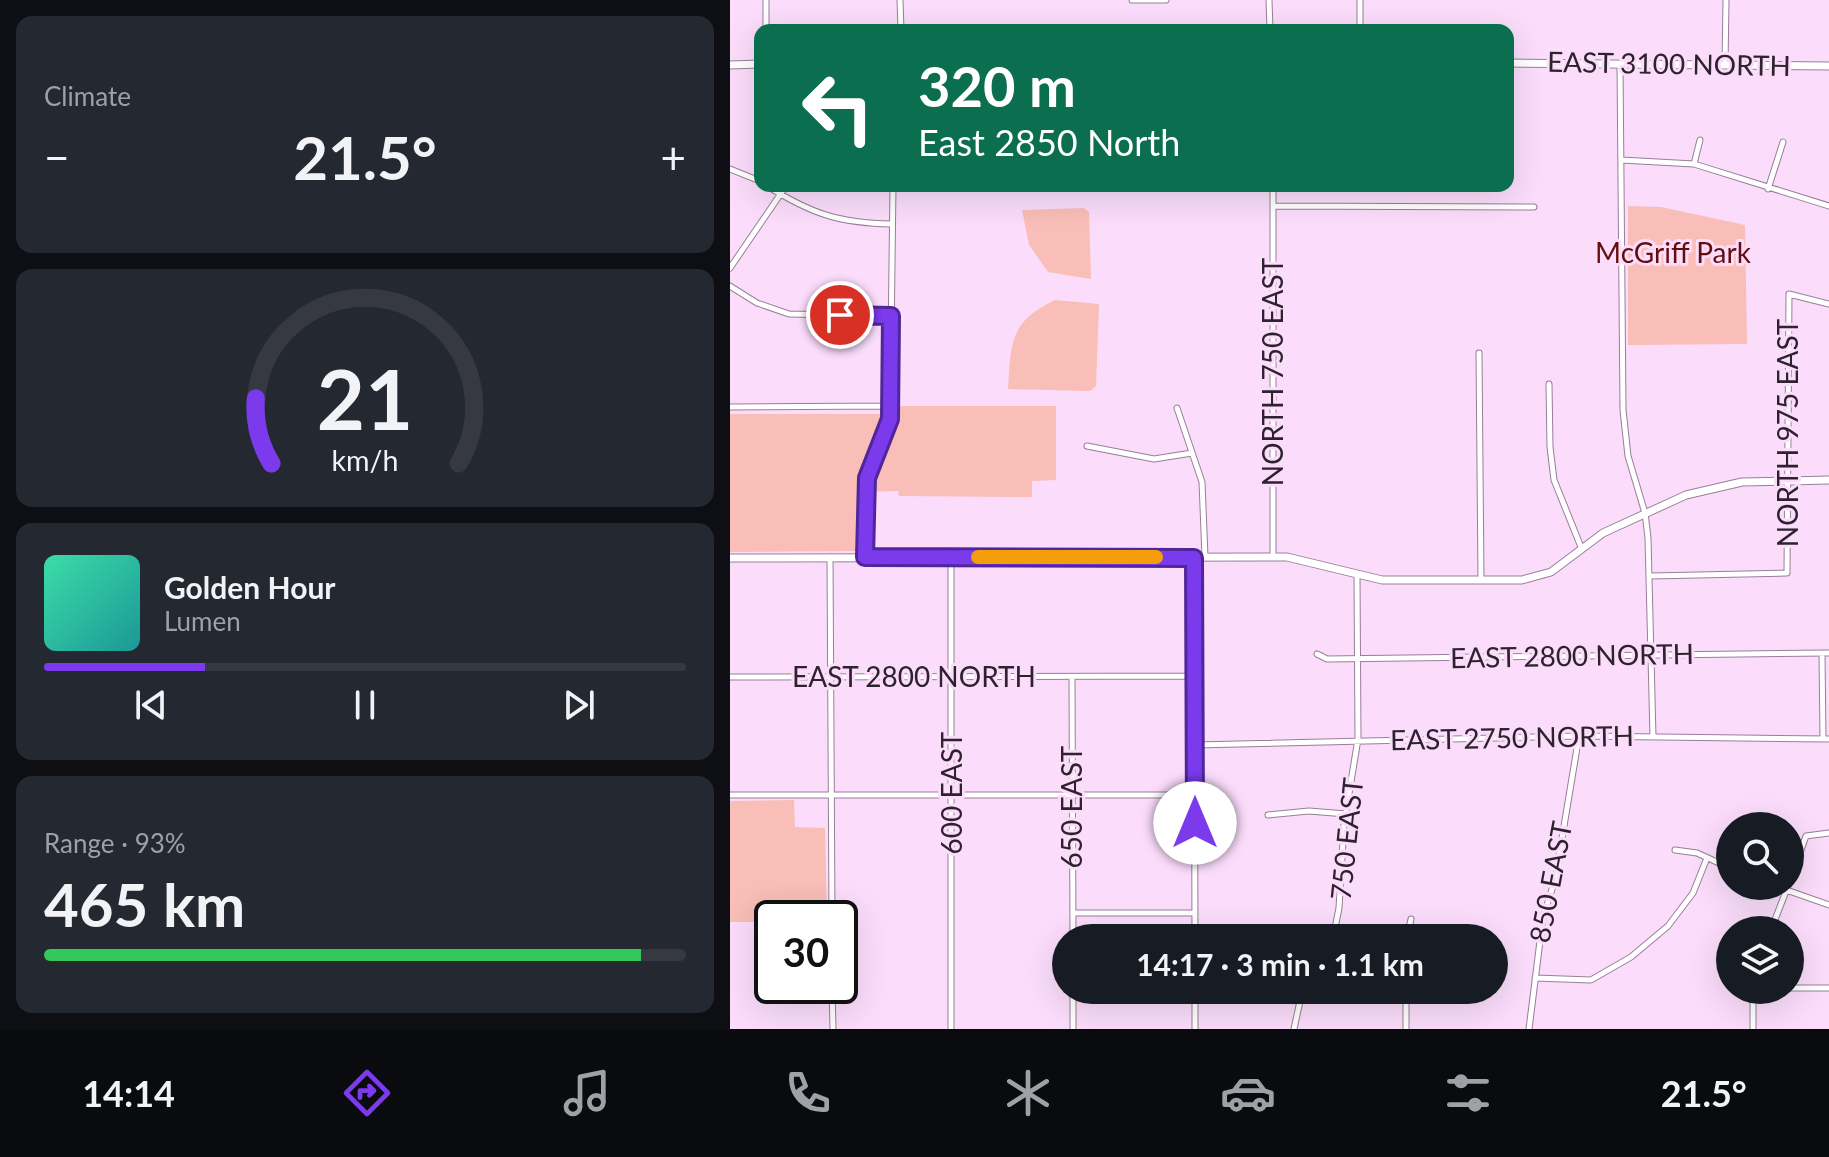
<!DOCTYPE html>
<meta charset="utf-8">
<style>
body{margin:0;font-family:Lato,sans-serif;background:#242831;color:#f1f3f6;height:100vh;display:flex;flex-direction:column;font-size:30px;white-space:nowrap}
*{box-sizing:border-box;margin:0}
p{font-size:26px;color:#9ea1a6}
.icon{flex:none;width:44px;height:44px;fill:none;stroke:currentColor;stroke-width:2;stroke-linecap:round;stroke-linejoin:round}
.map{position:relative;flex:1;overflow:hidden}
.side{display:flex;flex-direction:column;gap:16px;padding:16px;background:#0d0f14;width:730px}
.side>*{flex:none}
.banner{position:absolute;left:24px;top:24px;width:760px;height:168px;border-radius:16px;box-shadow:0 8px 32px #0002;background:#0b6e4f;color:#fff;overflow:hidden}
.buttons{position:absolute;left:986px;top:812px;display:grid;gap:16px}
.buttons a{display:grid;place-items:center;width:88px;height:88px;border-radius:50%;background:#171b24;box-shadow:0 8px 32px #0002;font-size:40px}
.speed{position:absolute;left:24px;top:900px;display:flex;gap:16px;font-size:40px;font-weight:700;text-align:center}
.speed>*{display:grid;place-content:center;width:104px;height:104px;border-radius:50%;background:#171b24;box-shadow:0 8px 32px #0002;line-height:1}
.speed .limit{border:4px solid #111;border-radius:12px;background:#fff;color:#111}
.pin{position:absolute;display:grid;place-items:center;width:68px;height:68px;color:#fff;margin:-34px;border:4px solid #fff;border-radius:50%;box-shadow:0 2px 8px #0007}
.me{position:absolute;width:88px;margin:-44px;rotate:0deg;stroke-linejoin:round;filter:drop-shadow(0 0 6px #0008)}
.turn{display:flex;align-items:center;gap:28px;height:168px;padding:0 32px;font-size:36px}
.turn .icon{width:104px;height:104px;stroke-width:2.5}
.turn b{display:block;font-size:56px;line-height:68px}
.big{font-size:60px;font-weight:700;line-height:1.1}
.side .tile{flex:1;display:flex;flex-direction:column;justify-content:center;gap:12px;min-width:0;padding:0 28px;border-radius:16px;background:#242831}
.side .dial{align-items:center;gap:0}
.dial svg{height:208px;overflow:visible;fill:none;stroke:#363941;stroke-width:7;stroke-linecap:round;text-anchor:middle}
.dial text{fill:#f1f3f6;stroke:none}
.song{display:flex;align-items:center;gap:24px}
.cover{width:96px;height:96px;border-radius:12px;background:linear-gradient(135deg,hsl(160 70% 55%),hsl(180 70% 35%))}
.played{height:8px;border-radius:4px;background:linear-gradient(90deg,#7c3aed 25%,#363941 25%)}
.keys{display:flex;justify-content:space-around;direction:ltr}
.heat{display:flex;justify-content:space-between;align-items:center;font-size:44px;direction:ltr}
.charge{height:12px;border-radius:6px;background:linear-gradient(90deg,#34c759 93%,#363941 0)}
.trip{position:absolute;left:322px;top:924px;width:456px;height:80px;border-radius:40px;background:#171b24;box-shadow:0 8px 32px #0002;font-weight:700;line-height:80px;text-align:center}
.tab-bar{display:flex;height:128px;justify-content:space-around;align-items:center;background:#090b0e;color:#9ea1a6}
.tab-bar .icon{width:56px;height:56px}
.tab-bar .current{color:#7c3aed}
.tab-bar b{font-size:36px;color:#f1f3f6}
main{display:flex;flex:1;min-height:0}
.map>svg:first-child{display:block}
.green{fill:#f8beb7}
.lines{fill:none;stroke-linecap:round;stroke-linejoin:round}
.street-casing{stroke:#997e99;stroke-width:7}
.secondary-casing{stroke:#997e99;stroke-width:9}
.street{stroke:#fff;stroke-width:5}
.secondary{stroke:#fff;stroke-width:7}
.route-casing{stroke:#51269a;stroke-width:20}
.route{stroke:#7c3aed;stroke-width:14}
.slow{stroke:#f59e0b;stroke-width:14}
.labels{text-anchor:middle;stroke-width:6;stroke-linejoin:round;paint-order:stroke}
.street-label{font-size:28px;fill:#2d222d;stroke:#fbddfb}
.park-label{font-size:28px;fill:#650d0d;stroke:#fbddfb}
</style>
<main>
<section class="side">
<div class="tile"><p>Climate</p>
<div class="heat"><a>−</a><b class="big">21.5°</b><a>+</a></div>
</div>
<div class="tile dial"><svg viewBox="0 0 100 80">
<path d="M14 69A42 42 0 1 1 86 69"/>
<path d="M14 69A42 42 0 0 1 8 44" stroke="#7c3aed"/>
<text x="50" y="56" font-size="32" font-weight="700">21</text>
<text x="50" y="72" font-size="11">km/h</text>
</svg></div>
<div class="tile">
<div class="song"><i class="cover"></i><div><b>Golden Hour</b><p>Lumen</p></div></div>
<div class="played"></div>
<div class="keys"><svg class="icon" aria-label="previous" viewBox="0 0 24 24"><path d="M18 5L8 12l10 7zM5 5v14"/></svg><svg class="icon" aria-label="pause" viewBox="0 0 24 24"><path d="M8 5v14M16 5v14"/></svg><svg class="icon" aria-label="next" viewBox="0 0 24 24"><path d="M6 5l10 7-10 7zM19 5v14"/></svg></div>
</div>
<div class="tile"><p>Range · 93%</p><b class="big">465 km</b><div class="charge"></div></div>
</section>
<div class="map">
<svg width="1099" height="1029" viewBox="0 0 1099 1029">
<rect width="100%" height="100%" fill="#fbddfb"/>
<!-- green -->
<path class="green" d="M898 206 931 207 1015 225 1017 344 898 345Z
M354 208 359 212 361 279 318 272 299 245 292 210Z
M325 300 369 304 366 386 360 391 278 389C281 343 279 322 325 300Z
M168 406H326V480L302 481V497L169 496 168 491 129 492 130 551 0 552V414H152Z
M64 800 65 827 95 828 97 915H40L38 922H0V801Z"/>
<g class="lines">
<defs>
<path id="street" d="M36 0V30
M170 0 171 30
M402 0H436
M539 0 540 30
M630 0V30
M890 64 893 410 898 456 915 513 918 538 923 737
M995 65 996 0
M891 160 964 164 1099 206
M964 164 970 140
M0 169 30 181
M37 186C82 214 109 223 162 224
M1038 189 1053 142
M544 206 804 207
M0 268 56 186
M0 286 27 303 59 314 161 316
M749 353 751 580
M819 384 820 447 824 480 851 547
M0 407 160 406
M447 408 472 482 475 557
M357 446 424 459 462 453
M100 557 102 918
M135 557 137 478 160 419 163 186
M543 557V186
M221 558V1029
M464 558 465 938
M920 576 1057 573 1059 294 1099 304
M587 654 597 659 1099 653
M1092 654 1093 739
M0 677 465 676
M342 677 343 938
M465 745 849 736 1099 739
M0 795H465
M538 815 579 811 616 814
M945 850 967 853 1000 868
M1060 881 1076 836 1099 833
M1045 886 1099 905
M343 913H465
M538 930 604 937
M1041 930 1058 886
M603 938 609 908 614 824 628 739 627 576
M677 938 681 919
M805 978 861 980 901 957 938 926 963 893 977 858
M102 986 103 1029
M1060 988H1099
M343 990V1029
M505 990 524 998 570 1001
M1023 990V1029
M465 1029V990
M564 1029 570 1001 577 990
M676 1029V990
M799 1029 813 917 825 880 849 736"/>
<path id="secondary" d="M778 63 1099 66
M0 65 30 64
M0 558 557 557 652 580H792L821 572 873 533 956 495 1012 482 1099 480"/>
</defs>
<!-- street casing -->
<use href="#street" class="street-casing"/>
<!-- secondary casing -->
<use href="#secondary" class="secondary-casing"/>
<!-- street -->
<use href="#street" class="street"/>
<!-- secondary -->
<use href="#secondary" class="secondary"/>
</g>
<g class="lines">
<defs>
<path id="route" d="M110 315 161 316 160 419 137 478 135 557 464 558 465 823"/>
</defs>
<!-- route casing -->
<use href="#route" class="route-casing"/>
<!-- route -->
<use href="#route" class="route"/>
<!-- slow -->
<path class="slow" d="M248 557H426"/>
</g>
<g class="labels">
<!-- street labels -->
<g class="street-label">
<text transform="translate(939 64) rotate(1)" y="10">EAST 3100 NORTH</text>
<text transform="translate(543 372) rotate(-90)" y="10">NORTH 750 EAST</text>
<text transform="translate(1058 433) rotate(-90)" y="10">NORTH 975 EAST</text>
<text transform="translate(842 656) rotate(-1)" y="10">EAST 2800 NORTH</text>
<text x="184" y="687">EAST 2800 NORTH</text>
<text transform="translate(782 738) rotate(-1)" y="10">EAST 2750 NORTH</text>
<text transform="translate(222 793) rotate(-90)" y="10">600 EAST</text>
<text transform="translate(342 807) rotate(-90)" y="10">650 EAST</text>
<text transform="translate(617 839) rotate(-84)" y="10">750 EAST</text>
<text transform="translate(821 882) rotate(-79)" y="10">850 EAST</text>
</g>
<!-- park labels -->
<g class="park-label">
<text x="943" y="263">McGriff Park</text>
</g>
</g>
</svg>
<div class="buttons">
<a><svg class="icon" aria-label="search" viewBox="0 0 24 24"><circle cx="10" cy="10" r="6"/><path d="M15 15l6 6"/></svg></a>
<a><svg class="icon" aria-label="layers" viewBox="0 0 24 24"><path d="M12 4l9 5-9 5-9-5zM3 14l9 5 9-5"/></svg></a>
</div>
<div class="speed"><div class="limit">30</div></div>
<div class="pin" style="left:110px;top:315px;background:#d93025"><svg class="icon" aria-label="arrive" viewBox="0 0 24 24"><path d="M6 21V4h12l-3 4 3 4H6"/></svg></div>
<svg class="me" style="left:465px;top:823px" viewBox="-20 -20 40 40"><circle r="19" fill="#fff"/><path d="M0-13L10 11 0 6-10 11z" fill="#7c3aed"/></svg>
<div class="trip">14:17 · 3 min · 1.1 km</div>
<div class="banner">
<div class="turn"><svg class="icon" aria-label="left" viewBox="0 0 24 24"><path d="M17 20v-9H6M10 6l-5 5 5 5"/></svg><div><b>320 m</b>East 2850 North</div></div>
</div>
</div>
</main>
<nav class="tab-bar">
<b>14:14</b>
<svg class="icon current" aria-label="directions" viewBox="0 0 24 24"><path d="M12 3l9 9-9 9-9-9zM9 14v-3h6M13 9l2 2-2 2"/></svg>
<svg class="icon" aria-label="music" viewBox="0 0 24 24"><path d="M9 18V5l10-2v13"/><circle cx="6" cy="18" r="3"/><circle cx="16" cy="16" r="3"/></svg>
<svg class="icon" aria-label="phone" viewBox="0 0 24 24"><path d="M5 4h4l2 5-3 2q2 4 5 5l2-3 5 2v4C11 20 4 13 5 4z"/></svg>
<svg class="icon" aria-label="climate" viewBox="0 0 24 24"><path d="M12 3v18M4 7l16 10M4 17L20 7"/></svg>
<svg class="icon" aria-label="car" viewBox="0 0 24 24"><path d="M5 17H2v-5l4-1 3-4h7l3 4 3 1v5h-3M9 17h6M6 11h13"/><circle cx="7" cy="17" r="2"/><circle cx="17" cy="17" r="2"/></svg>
<svg class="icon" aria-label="filters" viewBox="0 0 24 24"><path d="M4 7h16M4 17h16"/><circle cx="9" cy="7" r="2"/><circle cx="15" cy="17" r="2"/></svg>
<b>21.5°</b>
</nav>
